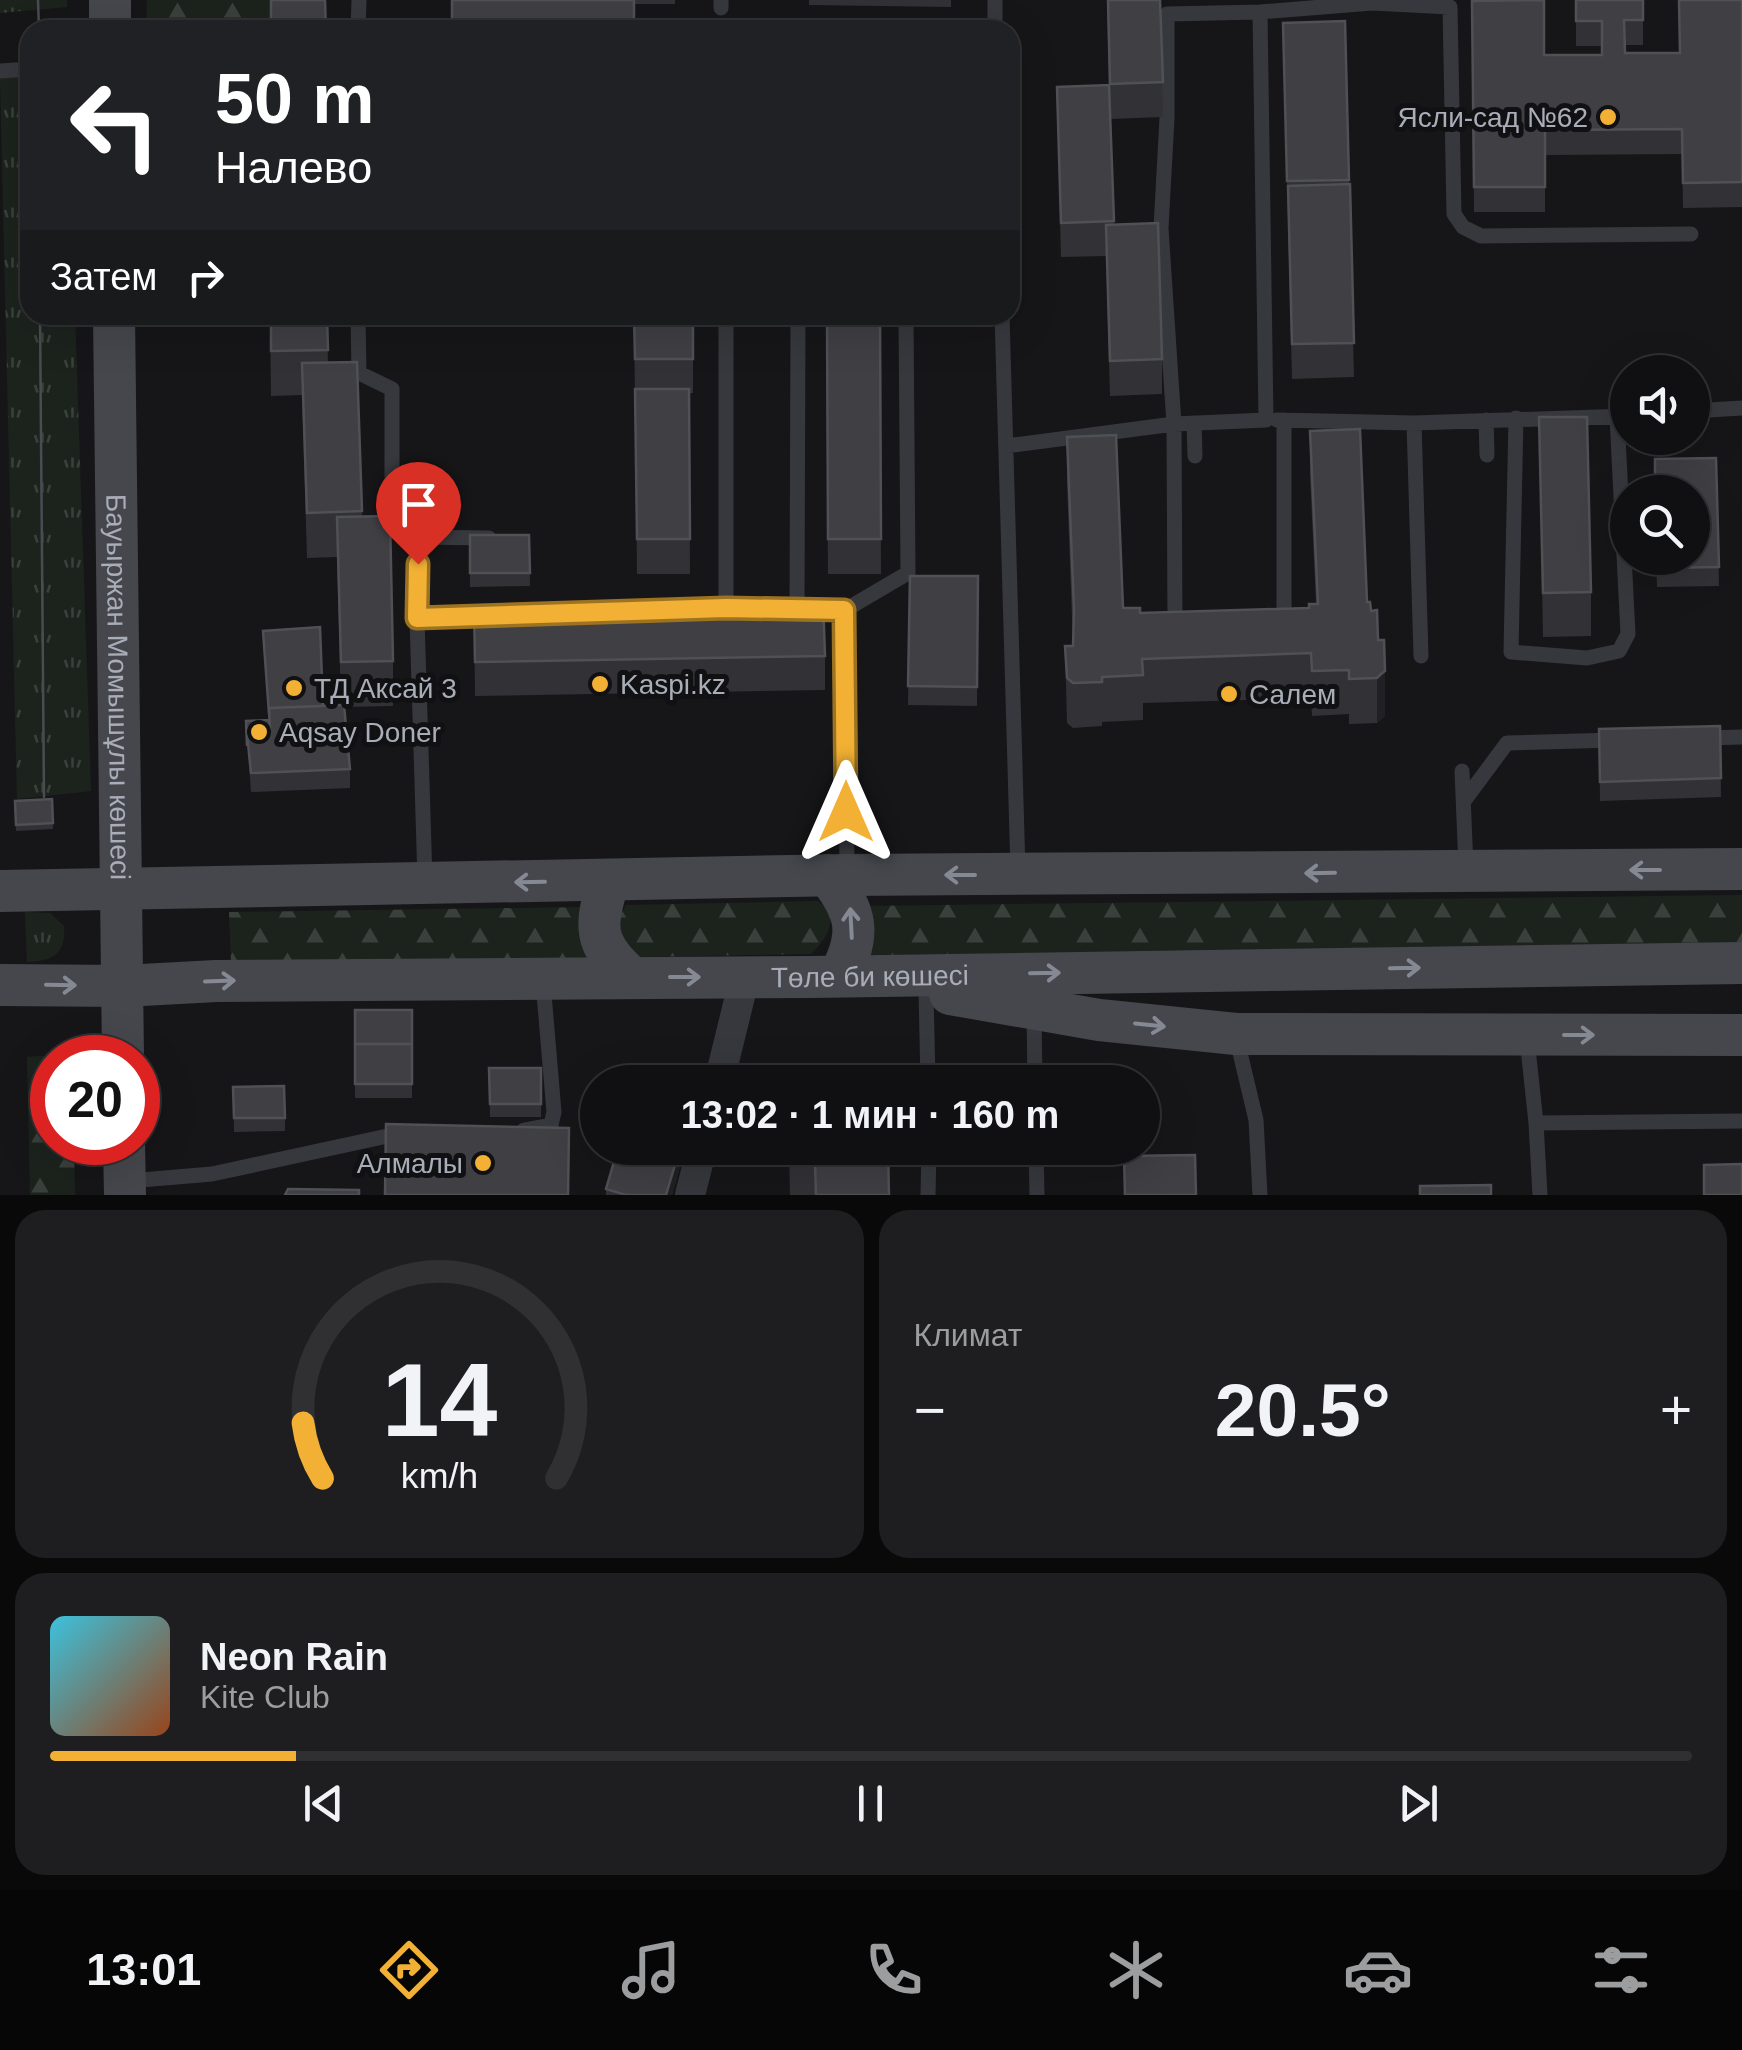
<!DOCTYPE html>
<html lang="ru">
<meta charset="utf-8">
<style>
body{margin:0;font-family:Helvetica,sans-serif;background:#1e1e20;color:#f1f3f6;height:100vh;display:flex;flex-direction:column;font-size:38px;white-space:nowrap}
*{box-sizing:border-box;margin:0}
p{font-size:32px;color:#9c9d9f}
.icon{flex:none;width:55px;height:55px;fill:none;stroke:currentColor;stroke-width:2;stroke-linecap:round;stroke-linejoin:round}
.map{position:relative;height:1195px;overflow:hidden}
.side{display:flex;flex-direction:column;gap:15px;padding:15px;background:#09090a;flex:1}
.side>*{flex:none}
.hud{position:absolute;left:20px;top:20px;width:1000px;height:305px;border-radius:30px;box-shadow:0 10px 40px #0002,0 0 0 2px #303032;background:#202124;color:#fff;overflow:hidden}
.tools{position:absolute;left:1610px;top:355px;display:grid;gap:20px}
.tools a{display:grid;place-items:center;width:100px;height:100px;border-radius:50%;background:#101012;box-shadow:0 10px 40px #0002,0 0 0 2px #303032;font-size:50px}
.speed{position:absolute;left:30px;top:1035px;display:flex;gap:20px;font-size:50px;font-weight:700;text-align:center}
.speed>*{display:grid;place-content:center;width:130px;height:130px;border-radius:50%;background:#101012;box-shadow:0 10px 40px #0002,0 0 0 2px #303032;line-height:1}
.speed .limit{border:15px solid #d22;background:#fff;color:#111}
.pin{position:absolute;display:grid;place-items:center;width:85px;height:85px;color:#fff;margin:-102px -42px;border-radius:50% 50% 50% 0;rotate:-45deg;box-shadow:0 0 10px #0007}
.pin .icon{rotate:45deg}
.me{position:absolute;width:110px;margin:-55px;rotate:0deg;stroke-linejoin:round;filter:drop-shadow(0 0 8px #0008)}
.turn{display:flex;align-items:center;gap:35px;height:210px;padding:0 30px;font-size:45px}
.turn .icon{width:130px;height:130px;stroke-width:2.5}
.turn b{display:block;font-size:70px;line-height:85px}
.then{display:flex;align-items:center;height:95px;padding:0 30px;background:#0003;gap:20px;font-size:38px}
.big{font-size:75px;font-weight:800;line-height:1.1}
.side .widget{flex:1;display:flex;flex-direction:column;justify-content:center;gap:15px;min-width:0;padding:0 35px;border-radius:30px;background:#1e1e20}
.side .dial{align-items:center;gap:0}
.dial svg{height:260px;overflow:visible;fill:none;stroke:#303032;stroke-width:7;stroke-linecap:round;text-anchor:middle}
.dial text{fill:#f1f3f6;stroke:none}
.song{display:flex;align-items:center;gap:30px}
.cover{width:120px;height:120px;border-radius:15px;background:linear-gradient(135deg,hsl(190 70% 55%),hsl(20 70% 35%))}
.played{height:10px;border-radius:5px;background:linear-gradient(90deg,#f2b134 15%,#303032 15%)}
.keys{display:flex;justify-content:space-around;direction:ltr}
.heat{display:flex;justify-content:space-between;align-items:center;font-size:55px;direction:ltr}
.side .tiles{flex:1;display:grid;gap:15px;grid-template-columns:1fr 1fr}
.widget:last-child{grid-column:span 2}
.trip{position:absolute;left:580px;top:1065px;width:580px;height:100px;border-radius:50px;background:#101012;box-shadow:0 10px 40px #0002,0 0 0 2px #303032;font-weight:800;line-height:100px;text-align:center}
.tabs{display:flex;height:160px;justify-content:space-around;align-items:center;background:#060607;color:#9c9d9f}
.tabs .icon{width:70px;height:70px}
.tabs .active{color:#f2b134}
.tabs b{font-size:45px;color:#f1f3f6}
.map>svg:first-child{display:block}
.grass{fill:url(#grass-tufts)}
.forest{fill:url(#forest-firs)}
.lines{fill:none;stroke-linecap:round;stroke-linejoin:round}
.service{stroke:#37383d;stroke-width:15}
.minor{stroke:#37383d;stroke-width:30}
.secondary{stroke:#45474d;stroke-width:42}
.tram{stroke:#4a4c52;stroke-width:2.5}
.wall{fill:#323236}
.shaded-wall{fill:#212124}
.building{fill:#3f3f44;stroke:#4f5156;stroke-width:2.5}
.oneway{stroke:#858993}
.route-casing{stroke:#9d7322;stroke-width:25}
.route{stroke:#f2b134;stroke-width:18}
.poi-dot{fill:#f2b134;stroke:#111113;stroke-width:4}
.labels{text-anchor:middle;stroke-width:10;stroke-linejoin:round;paint-order:stroke}
.poi-label{font-size:28px;fill:#a8adb8;stroke:#111113;text-anchor:start}
.street-label{font-size:28px;fill:#a8adb8;stroke:#111113}
</style>
<div class="map">
<svg width="1742" height="1195" viewBox="0 0 1742 1195">
<defs>
<pattern id="grass-tufts" width="24" height="20" patternUnits="userSpaceOnUse" patternTransform="scale(2.5)"><rect width="24" height="20" fill="#1c231d"/><path d="M3 7l-1-3M5 7V3M7 7l1-3M15 17l-1-3M17 17v-4M19 17l1-3" fill="none" stroke="#3a403c"/></pattern>
<pattern id="forest-firs" width="22" height="20" patternUnits="userSpaceOnUse" patternTransform="scale(2.5)"><rect width="22" height="20" fill="#1c231d"/><path d="M5 1l3.5 6h-7zM16 11l3.5 6h-7z" fill="#3a403c"/></pattern>
</defs>
<rect width="100%" height="100%" fill="#161618"/>
<!-- grass -->
<path class="grass" d="M0 0H67V7L0 13Z
M30 76V315H75L91 791 17 799 0 77Z
M25 912 50 913 64 926C66 954 53 961 27 962Z"/>
<!-- forest -->
<path class="forest" d="M147 0H270L271 30H146Z
M1742 895V947L863 955 862 906Z
M818 901 831 913C831 932 824 941 811 954L633 957 621 952 618 920 626 905Z
M590 907 587 958 231 963 229 912Z
M57 1055 61 1057 52 1058V1142L74 1143 75 1195H30L27 1057Z"/>
<g class="lines">
<!-- service -->
<path class="service" d="M721 0V8
M995 0V30
M1372 3 1450 7 1454 214 1463 227 1481 236 1691 234
M358 30 359 0
M0 71 30 69
M358 315 359 373 392 389V520L418 537 417 618 425 881
M726 315V608
M1002 315 1018 871
M1692 411 1742 408
M1516 418 1511 652 1587 658 1619 651 1628 634 1617 417
M1277 420 1414 423 1628 416
M1284 420V625
M1486 420 1487 455
M1194 423 1195 456
M1414 423 1421 656
M1006 446 1174 424 1161 228 1167 118V14L1260 12 1372 3V0
M418 537 489 538
M797 608 798 315
M805 609 845 610 908 573 906 315
M845 610 847 871
M417 618 492 615
M1175 630 1174 424 1266 420 1260 12
M1704 738 1742 737
M1462 771 1466 867
M1464 801 1507 743 1616 740
M926 991 928 1082
M1034 1012 1035 1082
M1236 1036 1256 1120 1260 1195
M1527 1039 1536 1123 1742 1121
M1536 1123 1540 1195
M524 1130 551 1125 554 1112 543 982
M1036 1148 1037 1195
M129 1181 212 1174 406 1132
M928 1195 929 1148"/>
<!-- minor -->
<path class="minor" d="M719 1082 745 976
M690 1195 702 1148"/>
<!-- secondary -->
<g class="secondary">
<path d="M110 0V30"/>
<path id="s1" d="M114 315 123 1058"/>
<path d="M828 875C857 913 862 933 839 976"/>
<path d="M609 880C594 926 593 944 631 977"/>
<path d="M0 891 847 875 1742 869"/>
<path id="s2" d="M0 985 123 986 216 981 811 977 1742 963"/>
<path d="M950 994 1099 1020 1236 1034 1742 1035"/>
<path d="M124 1142 125 1195"/>
</g>
<!-- tram -->
<path class="tram" d="M38 0 39 30
M40 315 44 797"/>
</g>
<!-- wall -->
<path class="wall" d="M452 0H675V4H634V30H452Z
M809 0H951V7L809 5Z
M1107 0H1160L1163 117 1111 119 1114 225 1162 359V394L1110 396 1106 256 1061 257 1057 87 1109 85Z
M1576 0H1643V45H1625V53H1679L1742 0V207L1683 208 1682 154 1545 155V212H1474L1472 1 1544 55H1602V46H1576Z
M1345 21 1354 377 1292 379 1283 23Z
M270 315H327L328 363 357 362 362 517 393 661V706L344 707 350 769V788L251 792 246 721 269 720 263 631 323 706 341 705 337 557 307 558 302 395 271 396Z
M634 315H693V393H689L690 574H637Z
M826 315H880L881 574H828Z
M1539 417 1591 592V636L1543 637Z
M1310 431 1371 611 1378 640 1385 716 1377 723 1349 724V714L1312 716 1311 698 1143 703V720L1102 722V726L1073 728 1067 723 1065 646H1073L1067 482V437L1123 608 1140 613 1309 608 1316 604 1310 475Z
M1716 458 1719 586 1657 587 1656 558Z
M470 535H529L530 586 470 587Z
M910 576H978L977 706 908 705Z
M474 606 825 656V690L475 696Z
M1720 726 1721 797 1600 801 1599 729Z
M52 799 53 829 16 831 15 801Z
M355 1010H412V1098H355Z
M489 1068H541V1117H490Z
M233 1087 285 1118V1131L234 1132Z
M682 1148V1160L672 1195H606V1189Z
M789 1148H861L889 1195H790Z"/>
<!-- shaded-wall -->
<path class="shaded-wall" d="M1385 671V716L1377 723V678Z
M680 1148H682V1160L672 1195H666Z"/>
<!-- building -->
<path class="building" d="M271 0H325L326 30H271Z
M452 0H634V22L452 25Z
M1108 0H1160L1163 82 1110 84Z
M1544 0V55H1602V21H1576V0H1643V20H1624L1625 53H1680L1679 0H1742V182L1683 183 1682 129 1545 130V187H1474L1472 1Z
M1345 21 1349 180 1287 181 1283 23Z
M1109 85 1114 221 1061 223 1057 87Z
M1350 184 1354 343 1292 344 1288 186Z
M1158 223 1162 359 1110 361 1106 225Z
M271 315H327L328 350 271 351Z
M634 315H693V359H635Z
M827 315H880L881 539H828Z
M357 362 362 511 307 513 302 363Z
M635 389H689L690 539H637Z
M1539 417H1587L1591 592 1543 593Z
M1360 429 1367 602H1370L1371 611 1377 610 1378 640H1384L1385 671 1381 674 1377 678 1349 679V670L1312 671 1311 653 1142 659 1143 675 1102 677V682L1073 683 1067 678 1065 646H1073L1074 610 1067 437 1116 435 1123 608H1140V613L1309 608V604H1318L1310 431Z
M1716 458 1719 567 1657 568V558H1692V492H1655V459Z
M390 516 393 661 341 662 337 517Z
M470 535H529L530 573H470Z
M910 576H978L977 687 908 686Z
M823 600 825 656 475 662 474 606Z
M320 627 323 706 269 708V714L263 631Z
M344 705 350 769 251 773 247 734 270 733 269 708Z
M269 720 270 733 247 734V746L246 721Z
M1720 726 1721 778 1600 782 1599 729Z
M52 799 53 823 16 825 15 801Z
M355 1010H412V1044H355Z
M355 1044H412V1084H355Z
M489 1068H541V1104H490Z
M284 1086 285 1118H234L233 1087Z
M386 1124 569 1128 568 1195H385Z
M618 1148H680L666 1195H626L606 1189Z
M790 1148H861V1149H888L889 1195H816L815 1162H791Z
M1195 1155 1196 1195H1125L1124 1156Z
M1742 1164V1195H1704V1165Z
M1491 1185V1195H1420V1186Z
M288 1189 359 1190V1195H285Z"/>
<!-- one-way arrows -->
<defs><path id="oneway-shaft" d="M-6 0H5M1.5-3L5.5 0L1.5 3" fill="none" stroke-width="1.6" stroke-linecap="round" stroke-linejoin="round" transform="scale(2.5)"/></defs>
<g class="oneway">
<use href="#oneway-shaft" transform="translate(1645 870) rotate(180)"/>
<use href="#oneway-shaft" transform="translate(1320 873) rotate(179)"/>
<use href="#oneway-shaft" transform="translate(960 875) rotate(-180)"/>
<use href="#oneway-shaft" transform="translate(530 882) rotate(179)"/>
<use href="#oneway-shaft" transform="translate(851 923) rotate(-93)"/>
<use href="#oneway-shaft" transform="translate(1405 968) rotate(-1)"/>
<use href="#oneway-shaft" transform="translate(1045 973) rotate(-1)"/>
<use href="#oneway-shaft" transform="translate(685 977)"/>
<use href="#oneway-shaft" transform="translate(220 981) rotate(-2)"/>
<use href="#oneway-shaft" transform="translate(61 985) rotate(1)"/>
<use href="#oneway-shaft" transform="translate(1150 1025) rotate(6)"/>
<use href="#oneway-shaft" transform="translate(1579 1035)"/>
</g>
<g class="lines">
<defs>
<path id="route" d="M418 564 417 618 726 608 844 610 846 812"/>
</defs>
<!-- route casing -->
<use href="#route" class="route-casing"/>
<!-- route -->
<use href="#route" class="route"/>
</g>
<!-- markers -->
<g class="poi-dot">
<circle cx="1608" cy="117" r="10"/>
<circle cx="600" cy="684" r="10"/>
<circle cx="294" cy="688" r="10"/>
<circle cx="1229" cy="694" r="10"/>
<circle cx="259" cy="732" r="10"/>
<circle cx="483" cy="1163" r="10"/>
</g>
<g class="labels">
<!-- poi labels -->
<g class="poi-label">
<text x="1588" y="127" text-anchor="end">Ясли-сад №62</text>
<text x="620" y="694">Kaspi.kz</text>
<text x="314" y="698">ТД Аксай 3</text>
<text x="1249" y="704">Салем</text>
<text x="279" y="742">Aqsay Doner</text>
<text x="463" y="1173" text-anchor="end">Алмалы</text>
</g>
<!-- street labels -->
<g class="street-label">
<text dy="10" stroke="none"><textPath href="#s1" startOffset="372">Бауыржан Момышұлы көшесі</textPath></text>
<text dy="10" stroke="none"><textPath href="#s2" startOffset="870">Төле би көшесі</textPath></text>
</g>
</g>
</svg>
<div class="tools">
<a><svg class="icon" aria-label="sound" viewBox="0 0 24 24"><path d="M4 9h4l5-4v14l-5-4H4zM17 9q2 3 0 6"/></svg></a>
<a><svg class="icon" aria-label="search" viewBox="0 0 24 24"><circle cx="10" cy="10" r="6"/><path d="M15 15l6 6"/></svg></a>
</div>
<div class="speed"><div class="limit">20</div></div>
<div class="pin" style="left:418px;top:564px;background:#d93025"><svg class="icon" aria-label="arrive" viewBox="0 0 24 24"><path d="M6 21V4h12l-3 4 3 4H6"/></svg></div>
<svg class="me" style="left:846px;top:812px" viewBox="-20 -20 40 40"><path d="M0-17L14 15 0 8-14 15z" fill="#f2b134" stroke="#fff" stroke-width="4"/></svg>
<div class="trip">13:02 · 1 мин · 160 m</div>
<div class="hud">
<div class="turn"><svg class="icon" aria-label="left" viewBox="0 0 24 24"><path d="M17 20v-9H6M10 6l-5 5 5 5"/></svg><div><b>50 m</b>Налево</div></div>
<div class="then">Затем<svg class="icon" aria-label="right" viewBox="0 0 24 24"><path d="M7 20v-9h11M14 6l5 5-5 5"/></svg></div>
</div>
</div>
<section class="side">
<div class="tiles">
<div class="widget dial"><svg viewBox="0 0 100 80">
<path d="M14 69A42 42 0 1 1 86 69"/>
<path d="M14 69A42 42 0 0 1 8 52" stroke="#f2b134"/>
<text x="50" y="56" font-size="32" font-weight="700">14</text>
<text x="50" y="72" font-size="11">km/h</text>
</svg></div>
<div class="widget"><p>Климат</p>
<div class="heat"><a>−</a><b class="big">20.5°</b><a>+</a></div>
</div>
<div class="widget">
<div class="song"><i class="cover"></i><div><b>Neon Rain</b><p>Kite Club</p></div></div>
<div class="played"></div>
<div class="keys"><svg class="icon" aria-label="previous" viewBox="0 0 24 24"><path d="M18 5L8 12l10 7zM5 5v14"/></svg><svg class="icon" aria-label="pause" viewBox="0 0 24 24"><path d="M8 5v14M16 5v14"/></svg><svg class="icon" aria-label="next" viewBox="0 0 24 24"><path d="M6 5l10 7-10 7zM19 5v14"/></svg></div>
</div>
</div>
</section>
<nav class="tabs">
<b>13:01</b>
<svg class="icon active" aria-label="directions" viewBox="0 0 24 24"><path d="M12 3l9 9-9 9-9-9zM9 14v-3h6M13 9l2 2-2 2"/></svg>
<svg class="icon" aria-label="music" viewBox="0 0 24 24"><path d="M9 18V5l10-2v13"/><circle cx="6" cy="18" r="3"/><circle cx="16" cy="16" r="3"/></svg>
<svg class="icon" aria-label="phone" viewBox="0 0 24 24"><path d="M5 4h4l2 5-3 2q2 4 5 5l2-3 5 2v4C11 20 4 13 5 4z"/></svg>
<svg class="icon" aria-label="climate" viewBox="0 0 24 24"><path d="M12 3v18M4 7l16 10M4 17L20 7"/></svg>
<svg class="icon" aria-label="car" viewBox="0 0 24 24"><path d="M5 17H2v-5l4-1 3-4h7l3 4 3 1v5h-3M9 17h6M6 11h13"/><circle cx="7" cy="17" r="2"/><circle cx="17" cy="17" r="2"/></svg>
<svg class="icon" aria-label="filters" viewBox="0 0 24 24"><path d="M4 7h16M4 17h16"/><circle cx="9" cy="7" r="2"/><circle cx="15" cy="17" r="2"/></svg>
</nav>
